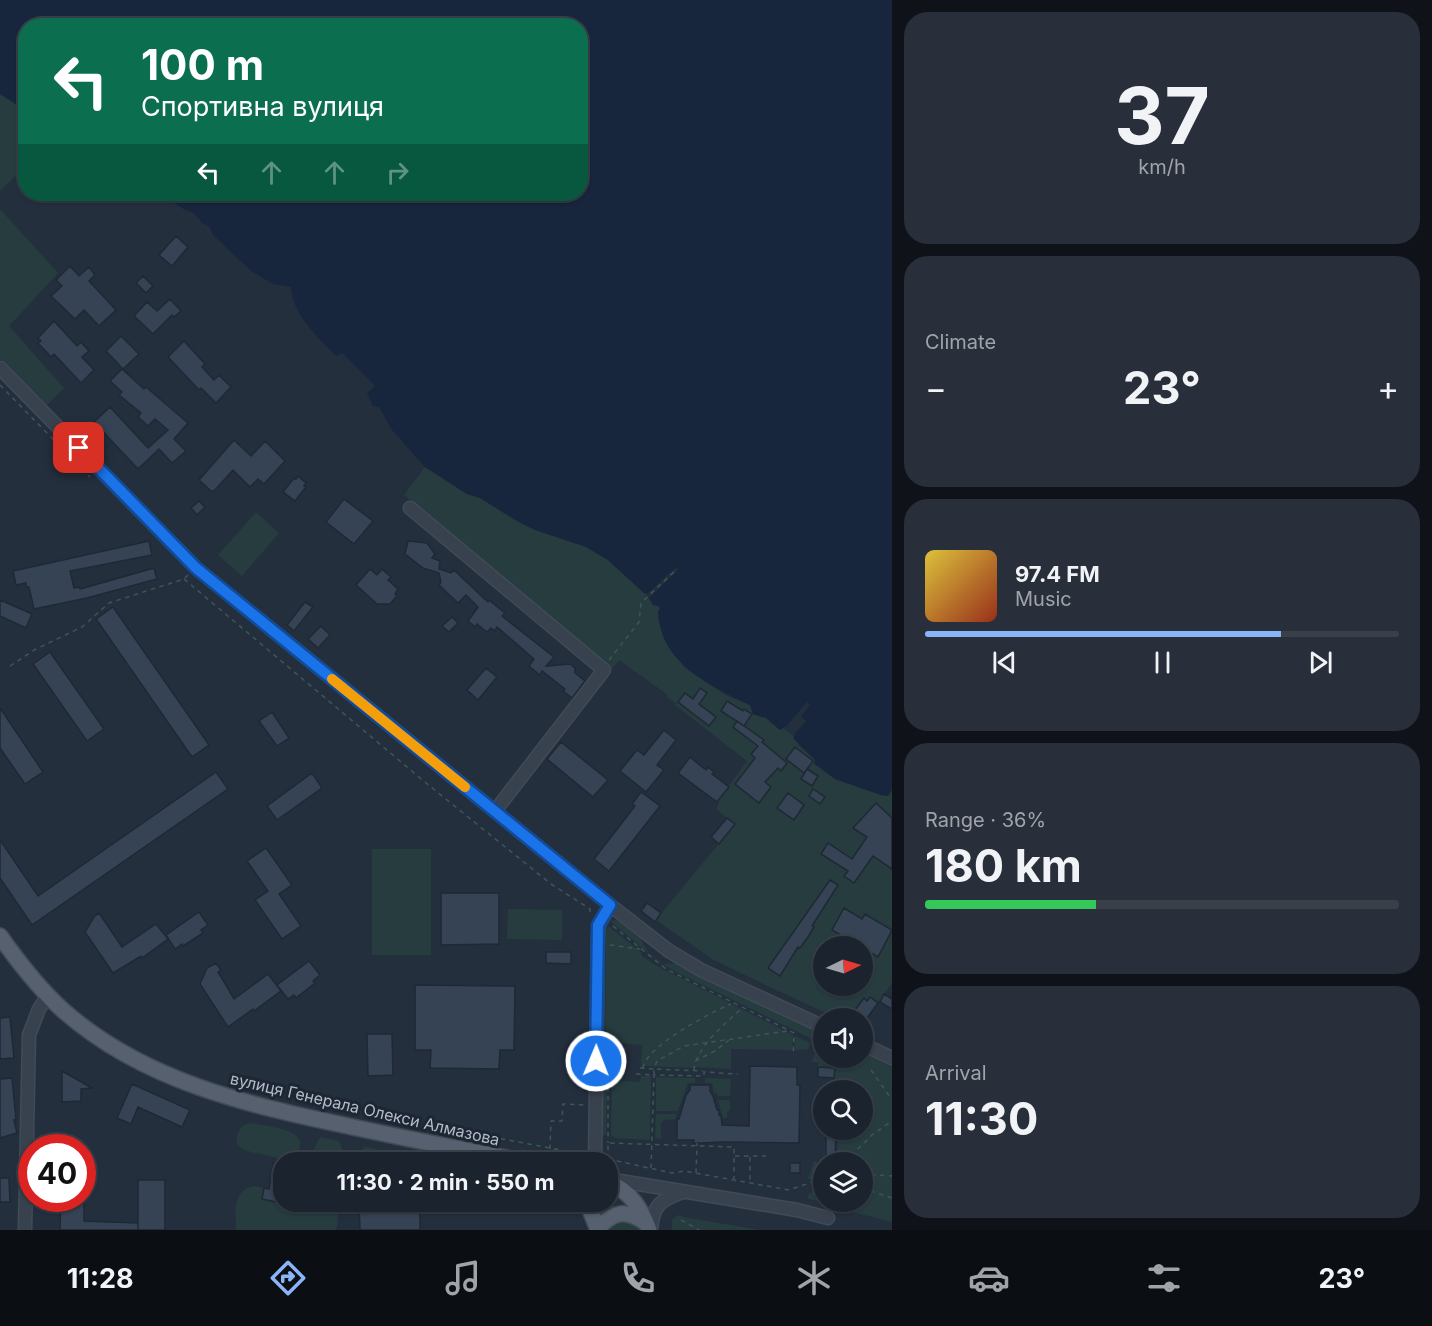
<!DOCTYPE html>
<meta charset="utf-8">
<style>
body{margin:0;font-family:Inter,sans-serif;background:#282f3a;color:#f1f3f6;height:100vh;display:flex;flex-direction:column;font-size:22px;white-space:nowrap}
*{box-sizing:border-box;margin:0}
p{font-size:20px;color:#a0a4aa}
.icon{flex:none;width:33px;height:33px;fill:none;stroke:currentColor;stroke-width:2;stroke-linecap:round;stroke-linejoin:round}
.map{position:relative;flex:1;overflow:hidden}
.sheet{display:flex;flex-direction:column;gap:12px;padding:12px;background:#0f1319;width:540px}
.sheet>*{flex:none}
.hud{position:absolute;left:18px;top:18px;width:570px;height:183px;border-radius:24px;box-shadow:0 2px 4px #0004,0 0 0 2px #39404a;background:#0b6e4f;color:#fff;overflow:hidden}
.needle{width:39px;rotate:85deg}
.fabs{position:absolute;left:813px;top:936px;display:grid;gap:12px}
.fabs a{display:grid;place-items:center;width:60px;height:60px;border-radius:50%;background:#1b232e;box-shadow:0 2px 4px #0004,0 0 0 2px #39404a;font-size:30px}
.speed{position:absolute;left:18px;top:1134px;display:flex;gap:12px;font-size:30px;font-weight:700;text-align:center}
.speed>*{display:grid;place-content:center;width:78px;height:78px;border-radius:50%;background:#1b232e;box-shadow:0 2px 4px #0004,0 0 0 2px #39404a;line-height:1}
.speed .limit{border:9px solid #d22;background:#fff;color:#111}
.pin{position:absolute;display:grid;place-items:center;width:51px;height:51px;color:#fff;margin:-26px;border-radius:12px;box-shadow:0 3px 9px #0006}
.me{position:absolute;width:66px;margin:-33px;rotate:1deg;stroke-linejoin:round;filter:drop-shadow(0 0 4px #0008)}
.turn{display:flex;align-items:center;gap:21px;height:126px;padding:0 24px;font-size:27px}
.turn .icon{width:78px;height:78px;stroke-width:2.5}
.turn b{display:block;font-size:42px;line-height:51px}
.lanes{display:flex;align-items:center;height:57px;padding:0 24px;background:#0003;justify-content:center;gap:30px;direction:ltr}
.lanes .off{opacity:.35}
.big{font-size:45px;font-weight:700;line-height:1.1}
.sheet .widget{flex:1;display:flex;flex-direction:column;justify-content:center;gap:9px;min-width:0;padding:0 21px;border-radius:24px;background:#282f3a}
.sheet .dial{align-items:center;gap:0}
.dial b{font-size:78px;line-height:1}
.song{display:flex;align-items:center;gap:18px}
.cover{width:72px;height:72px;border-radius:9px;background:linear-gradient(135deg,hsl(50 70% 55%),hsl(10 70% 35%))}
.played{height:6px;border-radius:3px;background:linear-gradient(90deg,#8ab4f8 75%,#39404a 75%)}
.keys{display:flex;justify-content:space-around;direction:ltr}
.heat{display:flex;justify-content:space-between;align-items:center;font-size:33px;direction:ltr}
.charge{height:9px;border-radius:4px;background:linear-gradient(90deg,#34c759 36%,#39404a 0)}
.trip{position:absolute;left:273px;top:1152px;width:345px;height:60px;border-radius:24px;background:#1b232e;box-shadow:0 2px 4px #0004,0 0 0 2px #39404a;font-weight:700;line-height:60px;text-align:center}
.tabs{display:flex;height:96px;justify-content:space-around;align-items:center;background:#0b0e12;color:#a0a4aa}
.tabs .icon{width:42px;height:42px}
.tabs .on{color:#8ab4f8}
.tabs b{font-size:27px;color:#f1f3f6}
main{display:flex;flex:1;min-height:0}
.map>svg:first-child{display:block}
.green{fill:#263c3f;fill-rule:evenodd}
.water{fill:#17263c}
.pier{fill:#242f3e}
.building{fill:#364354;stroke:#1f2835;stroke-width:1.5}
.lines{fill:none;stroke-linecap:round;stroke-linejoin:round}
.minor-casing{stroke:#414a57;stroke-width:15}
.major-casing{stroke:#414a57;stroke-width:18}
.path{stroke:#3f5557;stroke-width:1.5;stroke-dasharray:4.5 4.5;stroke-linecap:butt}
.minor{stroke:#38414e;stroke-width:12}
.major{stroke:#56606e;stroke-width:15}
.route-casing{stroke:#114b97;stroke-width:15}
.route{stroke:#1a73e8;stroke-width:10}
.slow{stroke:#f59e0b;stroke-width:10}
.labels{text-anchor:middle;stroke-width:6;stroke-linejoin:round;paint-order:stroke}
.street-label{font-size:16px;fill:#b4bcc9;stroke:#1d2633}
</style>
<main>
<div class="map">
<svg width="892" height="1230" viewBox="0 0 892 1230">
<rect width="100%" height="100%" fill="#242f3e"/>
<!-- green -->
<path class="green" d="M0 94 26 110 25 167 0 191Z
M0 209 58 273 9 326 64 388 47 405 0 359Z
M425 467 467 494 480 498 517 521 535 530 586 547 608 560 644 593 647 594 653 605 658 606 660 608 658 619 684 667 727 696 750 705 753 714 766 718 780 730 785 727 795 735 798 745 815 760 814 764 835 779 881 795 888 796 892 790V983L863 1024 862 1018H837L774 989 712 959 656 920 735 824 716 809 719 804 717 802 747 761 675 705 676 703 667 697 668 695 619 660 612 669 404 495ZM824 946H862V986H824Z
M256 512 279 533 242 576 218 555Z
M372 849H431V955H372Z
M508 909 562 910V940L507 939Z
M618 920 639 936 648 952 664 964 677 963 811 1028 814 1034 812 1039 674 971C651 957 631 938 610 921Z
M608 926 641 952 642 956 655 965 793 1035 792 1050 731 1049V1069L696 1067 695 1068 641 1066 642 1045 605 1042 606 932Z
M795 1036 810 1043 808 1049 794 1050Z
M823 1038 824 1058H862L863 1052 892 1065V1222L829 1206V1203L808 1199V1195L822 1183 808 1179 814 1161 823 1165 824 1202H862V1162H837L838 1130H862V1090H838V1079L834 1078 835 1068 818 1067 819 1062H812L818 1042Z
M641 1076H651L650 1140 615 1138 611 1135 612 1080 640 1082Z
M656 1077 695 1078V1083H688L678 1111H656Z
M705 1078 731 1079 730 1096H718L717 1093H714L712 1083H705Z
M607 1080 606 1135 601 1136 602 1086Z
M718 1100H730V1111H727V1118H723Z
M656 1114H676V1119L664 1120 661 1124V1139L655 1138Z
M250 1123C262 1126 304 1128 300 1146 300 1148 298 1153 297 1154 288 1163 271 1156 261 1154 243 1151 228 1146 242 1126Z
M320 1137 339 1141 343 1150 342 1162H321L320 1161 309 1159Z
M365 1147 421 1158 416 1162 364 1153 361 1150Z
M255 1186 264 1188 262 1199 281 1203 283 1192 284 1202H339L337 1227 335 1230H236C236 1212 232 1189 255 1186Z
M678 1215 684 1217 760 1230H672V1220Z
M625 1221 631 1222 640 1230H610L616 1223Z"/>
<!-- water -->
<path class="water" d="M0 0H892V790L888 796 881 795 835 779 814 763 815 760 793 738 795 735 785 727 780 730 766 718 753 714 750 705C709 685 661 664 658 612L660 608 658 606 653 605 647 594 644 593 608 560 586 547 535 530 517 521 480 498 467 494 425 467 392 430 379 407 373 406 367 393 375 386 342 353 336 356C317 336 293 316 291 287L273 284 251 271 213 235 209 226 202 223 194 213 185 210 161 194H580V26H26L25 110 0 94Z"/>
<!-- pier -->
<path class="pier" d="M676 567 678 570 648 599 645 596Z
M807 702 810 705 801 716 806 721 793 736 784 729Z"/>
<!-- building -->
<path class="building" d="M176 236 188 247 172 266 159 255Z
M70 266 79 276 89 267 95 275 89 281 116 310 99 326 84 310 75 319 51 296 62 286 56 280Z
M143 276 153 286 146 293 136 283Z
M170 299 181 311 174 317 172 315 153 334 134 316 147 302 157 311Z
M54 321 77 346 81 342 89 351 82 357 94 370 81 383 54 354 51 357 38 343 41 341 38 338Z
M121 336 139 354 123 369 106 351Z
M184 341 205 364 202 367 214 380 219 375 231 387 216 403 201 388 199 390 168 357Z
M122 369 144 389 146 387 188 423 174 439 186 451 172 463 159 449 138 469 94 422 110 407 148 448 168 430 155 419 148 426 138 417 141 413 119 395 122 392 110 381Z
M234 440 251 456 265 441 285 461 264 484 258 479 250 487 233 470 214 491H211L199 480Z
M298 476 306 483 304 486 306 487 295 501 283 492 294 478 296 479Z
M344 499 373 521 354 544 326 522Z
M199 501 205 507 197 515 191 508Z
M149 541 152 555 70 571 74 588 79 587 80 589 154 568 157 579 87 598 34 609 29 587H26V583L16 585 13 571Z
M408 541 427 543 435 554 432 558 440 561 439 569 451 573 454 570 488 602 489 600 505 613 502 616 554 657 546 666 570 664 575 668V673L585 681 572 698 563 691 565 689 542 671 540 675 529 666 534 659 497 627 495 631 491 628 487 632 477 624 475 627 468 621 478 607 466 595 458 603 439 585 441 582 439 573 423 568 405 554Z
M370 569 377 575 382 569 391 577 388 580 398 589 395 594 397 596 390 604H377L356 585Z
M0 600 32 614 26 628 0 616Z
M305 602 313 607 294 631 287 625Z
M113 607 209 745 192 757 96 619Z
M452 617 458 623 449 632 442 626Z
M321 626 330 635 318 648 308 639Z
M50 652 104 729 87 741 33 664Z
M486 668 497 677 478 700 467 690Z
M700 688 707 693 699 704 716 717 709 726 678 702 685 693 693 699Z
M727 701 743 711 744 709 752 714 744 726 721 711Z
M0 708 43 772 25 784 0 748Z
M272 712 289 738 277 746 259 721Z
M737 721 764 740 762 742 787 763 781 771 778 768 765 782 771 787 759 803 735 784 755 758 751 754 758 746 733 727Z
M664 730 676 740 657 765 664 770 646 792 620 771 637 750 644 755Z
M561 742 608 780 593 797 547 759Z
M795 747 813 761 804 773 786 759Z
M690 757 706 770 708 767 714 772 712 774 729 787 717 802 678 773Z
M807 769 818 776 812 786 801 779Z
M216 772 228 789 32 925 0 878V840L38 896Z
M312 773 322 788 277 820 267 806Z
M813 789 825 797 820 804 809 796Z
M641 792 660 806 609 871 594 859 635 806 632 804Z
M788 793 804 805 794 820 777 808Z
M876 803 892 818V869L873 856 854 883 844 876 848 871 821 854 828 843 852 859 867 837 853 828Z
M727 818 735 824 719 844 711 837Z
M266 848 292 885 279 894 301 926 282 939 255 900 268 891 247 861Z
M830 880 838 885 812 926 814 927 808 937 800 948 798 947 780 976 768 968Z
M441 893H499V944L441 945Z
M647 903 661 913 655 922 641 911Z
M844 908 862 919 865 914 892 930 878 957 832 930Z
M199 912 208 925 201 930 203 933 183 946 182 944 175 949 166 935Z
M99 913 122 947 156 924 168 939 142 958 141 956 113 973 85 932 94 917Z
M546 952H571V964L546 963Z
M309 961 320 975 313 981 315 983 296 998 294 995 288 999 277 985Z
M216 963 221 970 218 972 234 999 268 974 281 991 254 1011 253 1009 228 1027 200 984 207 968Z
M415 985 515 986 514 1050H500L499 1069 430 1068 431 1050H415Z
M884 994 892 999V1009L880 1002Z
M870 997 878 1003 867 1018H849L864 998 867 1001Z
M10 1017 14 1058 0 1059V1018Z
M367 1034H392L393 1075 368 1076Z
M750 1066 797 1067V1085H800L799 1143 721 1142 702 1143H693L694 1140H677V1119H679L686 1095 690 1090V1085H710V1091L713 1096 717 1110H719V1115L721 1116 722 1125 749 1126Z
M818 1067 835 1068 834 1078 818 1077Z
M62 1071 92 1088 81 1089V1101L62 1102Z
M12 1078 16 1119 14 1120 17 1133 0 1138V1079Z
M132 1084 190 1110 182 1127 138 1107 131 1124 117 1118Z
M826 1130H836L835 1160H826Z
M273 1163 284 1165 279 1191 284 1192 281 1203 262 1199 264 1188 269 1189Z
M790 1163H800V1173H790Z
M0 1178H9L10 1202H0Z
M138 1180H165V1230H138Z
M61 1198H84V1221L138 1223V1230H60Z
M359 1202H420V1230H360Z"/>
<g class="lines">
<defs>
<path id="minor" d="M0 368 196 568 610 905 669 951 701 970 824 1027
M410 508 604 670 495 811
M862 1044 892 1058
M595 1162 598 934 599 925 610 905
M608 1179 797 1210 828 1218
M25 1230 29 1035 39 1009 48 995
M651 1230C653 1205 660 1200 683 1192"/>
<path id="major" d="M0 936C19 963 40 990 65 1012 144 1081 248 1105 348 1126 407 1139 467 1150 526 1162
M608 1182C630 1191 641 1208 649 1230
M587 1202 598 1230
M598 1228C615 1211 626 1209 646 1223"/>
</defs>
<!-- minor casing -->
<use href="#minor" class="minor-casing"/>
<!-- major casing -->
<use href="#major" class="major-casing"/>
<!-- path -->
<path class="path" d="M0 385 90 477
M184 579 426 783 551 884 590 909V915
M609 660 639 622 641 603 677 569
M10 666 34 650 82 627 109 603 184 579 188 575
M613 926 666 969 794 1033 793 1055
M610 945 640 949
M695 1061 715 1051 729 1040
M640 1068 654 1069 657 1061 684 1046 787 1031
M643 1068C645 1047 711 1012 731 1004
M694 1070C696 1047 725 1024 741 1009
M871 1070 892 1100
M636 1074 654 1075V1069L703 1071
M608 1078V1143
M399 1118 438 1126 442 1123 458 1126 460 1131 582 1154
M550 1149 551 1121H562L563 1104 584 1105
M735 1156H766
M750 1157V1182
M608 1159 672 1173 684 1171 789 1190 824 1178
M608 1159V1143L734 1147V1179
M845 1162 872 1135 892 1121
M651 1168 654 1075 704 1076V1072L738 1074
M696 1173 697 1143
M862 1174 892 1176
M862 1188 892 1198
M681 1220 699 1230"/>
<!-- minor -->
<use href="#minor" class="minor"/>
<!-- major -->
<use href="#major" class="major"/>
</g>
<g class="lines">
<defs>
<path id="route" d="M79 448 196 568 610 905 598 925 596 1061"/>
</defs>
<!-- route casing -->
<use href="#route" class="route-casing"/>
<!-- route -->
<use href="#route" class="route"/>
<!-- slow -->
<path class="slow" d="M332 679 465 787"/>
</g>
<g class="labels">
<!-- street labels -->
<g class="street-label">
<text transform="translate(365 1109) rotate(13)" y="6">вулиця Генерала Олекси Алмазова</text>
</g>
</g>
</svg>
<div class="fabs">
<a><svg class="needle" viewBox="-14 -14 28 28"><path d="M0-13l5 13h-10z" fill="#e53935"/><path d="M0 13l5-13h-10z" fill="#a0a4aa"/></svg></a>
<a><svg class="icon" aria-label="sound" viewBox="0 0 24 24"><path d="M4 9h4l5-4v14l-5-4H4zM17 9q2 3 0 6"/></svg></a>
<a><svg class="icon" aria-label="search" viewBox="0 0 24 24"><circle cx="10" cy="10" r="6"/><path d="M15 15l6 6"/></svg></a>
<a><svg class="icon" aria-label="layers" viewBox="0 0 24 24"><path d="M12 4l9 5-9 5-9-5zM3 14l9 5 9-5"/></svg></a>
</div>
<div class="speed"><div class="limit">40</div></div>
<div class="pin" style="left:79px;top:448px;background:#d93025"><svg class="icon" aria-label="arrive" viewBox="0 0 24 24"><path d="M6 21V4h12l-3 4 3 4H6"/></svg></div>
<svg class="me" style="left:596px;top:1061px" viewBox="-20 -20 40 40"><circle r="17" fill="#1a73e8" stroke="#fff" stroke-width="3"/><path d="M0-11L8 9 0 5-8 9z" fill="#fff"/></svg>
<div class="trip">11:30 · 2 min · 550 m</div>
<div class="hud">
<div class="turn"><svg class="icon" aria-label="left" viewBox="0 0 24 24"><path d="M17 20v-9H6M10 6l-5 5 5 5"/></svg><div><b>100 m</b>Спортивна вулиця</div></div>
<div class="lanes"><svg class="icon" aria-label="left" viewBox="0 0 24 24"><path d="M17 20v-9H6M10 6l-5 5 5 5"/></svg><svg class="icon off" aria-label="ahead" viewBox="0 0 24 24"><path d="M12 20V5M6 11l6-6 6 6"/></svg><svg class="icon off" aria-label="ahead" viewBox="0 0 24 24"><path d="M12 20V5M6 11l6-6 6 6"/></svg><svg class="icon off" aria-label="right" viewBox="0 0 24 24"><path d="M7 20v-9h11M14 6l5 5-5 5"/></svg></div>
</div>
</div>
<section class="sheet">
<div class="widget dial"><b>37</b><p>km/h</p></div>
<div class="widget"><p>Climate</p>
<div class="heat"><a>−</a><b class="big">23°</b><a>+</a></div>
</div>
<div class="widget">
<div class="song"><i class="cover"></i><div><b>97.4 FM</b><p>Music</p></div></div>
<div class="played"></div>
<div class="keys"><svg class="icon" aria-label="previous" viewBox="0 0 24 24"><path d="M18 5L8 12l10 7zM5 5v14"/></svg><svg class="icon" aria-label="pause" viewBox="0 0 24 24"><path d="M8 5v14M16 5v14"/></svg><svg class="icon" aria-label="next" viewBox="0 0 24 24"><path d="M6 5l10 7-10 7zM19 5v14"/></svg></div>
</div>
<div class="widget"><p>Range · 36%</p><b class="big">180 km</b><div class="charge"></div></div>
<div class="widget"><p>Arrival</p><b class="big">11:30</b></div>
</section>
</main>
<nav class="tabs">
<b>11:28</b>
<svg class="icon on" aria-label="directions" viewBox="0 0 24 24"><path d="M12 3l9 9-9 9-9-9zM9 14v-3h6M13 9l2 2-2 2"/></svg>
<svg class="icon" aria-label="music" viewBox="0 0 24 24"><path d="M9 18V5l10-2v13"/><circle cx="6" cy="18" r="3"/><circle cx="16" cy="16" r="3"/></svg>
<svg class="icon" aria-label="phone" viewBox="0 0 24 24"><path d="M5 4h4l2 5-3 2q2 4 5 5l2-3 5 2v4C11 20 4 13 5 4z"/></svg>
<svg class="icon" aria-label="climate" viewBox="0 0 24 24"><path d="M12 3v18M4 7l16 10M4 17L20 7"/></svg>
<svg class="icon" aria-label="car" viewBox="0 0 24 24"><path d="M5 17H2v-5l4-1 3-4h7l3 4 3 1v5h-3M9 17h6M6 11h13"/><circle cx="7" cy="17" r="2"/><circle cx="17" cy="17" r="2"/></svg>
<svg class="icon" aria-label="filters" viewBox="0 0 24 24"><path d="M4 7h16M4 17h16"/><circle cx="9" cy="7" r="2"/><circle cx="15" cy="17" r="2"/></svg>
<b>23°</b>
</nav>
